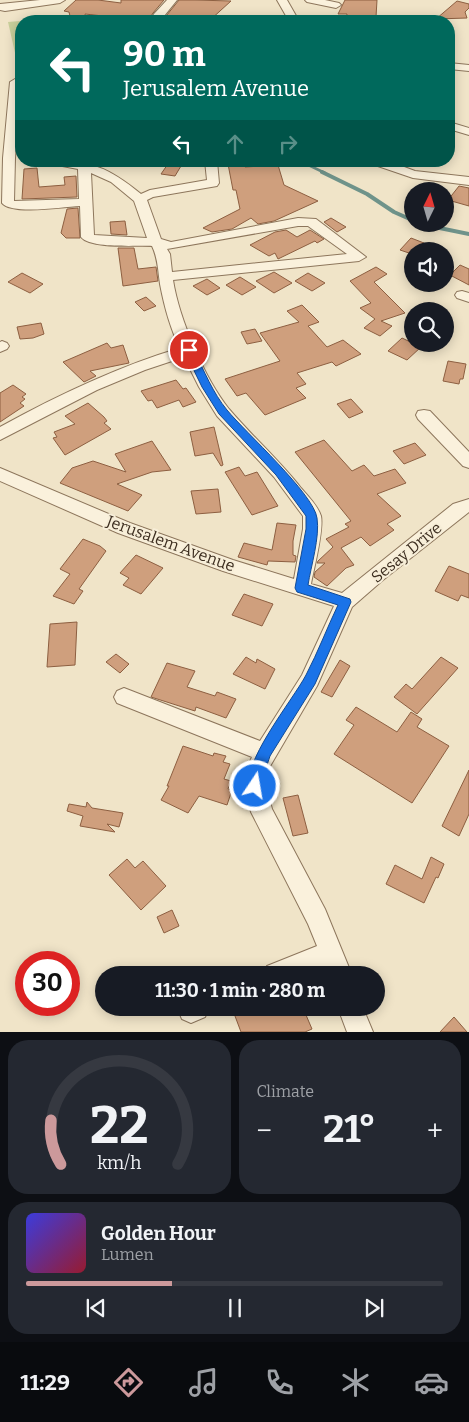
<!DOCTYPE html>
<meta charset="utf-8">
<style>
body{margin:0;font-family:Bitter,serif;background:#242831;color:#f1f3f6;height:100vh;display:flex;flex-direction:column;font-size:19px;white-space:nowrap}
*{box-sizing:border-box;margin:0}
p{font-size:16px;color:#9ea1a6}
.icon{flex:none;width:28px;height:28px;fill:none;stroke:currentColor;stroke-width:2;stroke-linecap:round;stroke-linejoin:round}
.map{position:relative;height:1032px;overflow:hidden}
.sheet{display:flex;flex-direction:column;gap:8px;padding:8px;background:#0d0f14;flex:1}
.sheet>*{flex:none}
.top-card{position:absolute;left:15px;top:15px;width:440px;height:152px;border-radius:20px;box-shadow:0 2px 12px #0003;background:#00695c;color:#fff;overflow:hidden}
.needle{width:32px;rotate:5deg}
.fabs{position:absolute;left:404px;top:182px;display:grid;gap:10px}
.fabs a{display:grid;place-items:center;width:50px;height:50px;border-radius:50%;background:#171b24;box-shadow:0 2px 12px #0003;font-size:25px}
.speed{position:absolute;left:15px;top:951px;display:flex;gap:10px;font-size:25px;font-weight:700;text-align:center}
.speed>*{display:grid;place-content:center;width:65px;height:65px;border-radius:50%;background:#171b24;box-shadow:0 2px 12px #0003;line-height:1}
.speed .limit{border:8px solid #d22;background:#fff;color:#111}
.pin{position:absolute;display:grid;place-items:center;width:42px;height:42px;color:#fff;margin:-21px;border:2px solid #fff;border-radius:50%;box-shadow:0 1px 5px #0007}
.me{position:absolute;width:55px;margin:-28px;rotate:12deg;stroke-linejoin:round;filter:drop-shadow(0 0 4px #0008)}
.turn{display:flex;align-items:center;gap:18px;height:105px;padding:0 25px;font-size:22px}
.turn .icon{width:65px;height:65px;stroke-width:2.5}
.turn b{display:block;font-size:35px;line-height:42px}
.lanes{display:flex;align-items:center;height:48px;padding:0 25px;background:#0003;justify-content:center;gap:25px;direction:ltr}
.lanes .off{opacity:.35}
.big{font-size:38px;font-weight:700;line-height:1.1}
.sheet .tile{flex:1;display:flex;flex-direction:column;justify-content:center;gap:8px;min-width:0;padding:0 18px;border-radius:20px;background:#242831}
.sheet .dial{align-items:center;gap:0}
.dial svg{height:130px;overflow:visible;fill:none;stroke:#363941;stroke-width:7;stroke-linecap:round;text-anchor:middle}
.dial text{fill:#f1f3f6;stroke:none}
.song{display:flex;align-items:center;gap:15px}
.cover{width:60px;height:60px;border-radius:8px;background:linear-gradient(135deg,hsl(240 70% 55%),hsl(350 70% 35%))}
.played{height:5px;border-radius:2px;background:linear-gradient(90deg,#cc999b 35%,#363941 35%)}
.keys{display:flex;justify-content:space-around;direction:ltr}
.heat{display:flex;justify-content:space-between;align-items:center;font-size:28px;direction:ltr}
.sheet .tiles{flex:1;display:grid;gap:8px;grid-template-columns:1fr 1fr}
.tile:last-child{grid-column:span 2}
.trip{position:absolute;left:95px;top:966px;width:290px;height:50px;border-radius:25px;background:#171b24;box-shadow:0 2px 12px #0003;font-weight:700;line-height:50px;text-align:center}
.tabs{display:flex;height:80px;justify-content:space-around;align-items:center;background:#090b0e;color:#9ea1a6}
.tabs .icon{width:35px;height:35px}
.tabs .current{color:#cc999b}
.tabs b{font-size:22px;color:#f1f3f6}
.map>svg:first-child{display:block}
.green{fill:#c9cf9b}
.lines{fill:none;stroke-linecap:round;stroke-linejoin:round}
.stream-far1{stroke:#6f938a;stroke-width:2.5}
.stream{stroke:#6f938a;stroke-width:4}
.building{fill:#cf9f7d;stroke:#8d5f41}
.minor-casing{stroke:#8d765c;stroke-width:2}
.minor{fill:#faf1dc;fill-rule:evenodd}
.route{fill:#1a73e8;stroke:#114b97}
.labels{text-anchor:middle;stroke-width:4;stroke-linejoin:round;paint-order:stroke}
.street-label{font-size:16px;fill:#3d2e20;stroke:#f7eed8}
</style>
<div class="map">
<svg width="469" height="1032" viewBox="0 0 469 1032">
<rect width="100%" height="100%" fill="#f0e4c8"/>
<!-- green -->
<path class="green" d="M57 18 58 21H21V66H18L8 22Z"/>
<g class="lines">
<!-- stream-far1 -->
<path class="stream-far1" d="M91 11 94 21
M300 161 325 173"/>
<!-- stream -->
<path class="stream" d="M322 172 367 194 394 212 412 220
M420 224 469 234"/>
</g>
<!-- building -->
<path class="building" d="M76 0H98L121 3V0H164L153 13 148 21 85 14 86 19 71 20 69 12 64 11Z
M179 0H195L231 1 209 21H162Z
M345 0H377L376 17H368V20H359L358 21H346L347 14H338Z
M457 1 469 4V8L465 12 467 18 436 19Z
M170 161H184L175 176 161 174Z
M244 163 245 167 278 165 284 185 318 201 274 221 258 224 251 218 232 229 212 232 203 228 240 209 236 190H233L228 164Z
M37 168 39 187 65 185 64 177 76 176 77 197 22 199 24 169Z
M459 186 469 188V206L448 200Z
M78 208 80 238H66L61 233 67 209Z
M331 218 346 227 337 232 324 222Z
M125 221 127 235 111 234 110 222Z
M286 230 297 237 310 230 324 239 317 243 315 241 278 259 275 253 269 256 250 245 275 232Z
M411 238 424 243 416 251H412V254L400 250Z
M118 248H134L138 269 156 267 158 281 123 286Z
M460 265 469 269V285L450 275Z
M376 267 387 274 374 282 405 313 381 321 392 326 380 336 364 328 375 319 360 308 371 303 350 281Z
M274 272 292 283 274 293 256 281Z
M22 273 43 284 30 293 8 282Z
M308 273 325 283 312 291 295 281Z
M240 277 256 287 242 295 226 285Z
M207 279 220 288 207 295 193 286Z
M146 297 156 306 144 311 135 302Z
M302 305 319 322 308 326 327 347 343 340 361 354 336 366 332 362 297 373 306 384 296 388 306 398 265 415 246 393 237 396 225 379 280 361 260 333 299 322 287 311Z
M41 323 44 334 33 338 20 339 17 327Z
M255 329 262 341 247 344 241 332Z
M402 338 421 347 407 360 388 351Z
M107 343 111 348 123 345 129 363 90 371 96 376 84 382 63 362Z
M448 361 466 364 463 379H460L459 384 443 381Z
M176 380 183 389 186 388 196 402 183 407 179 400 157 408 152 400 148 401 141 391Z
M13 385 26 394 22 397 25 399 20 403 24 406 0 422V393Z
M351 399 363 412 349 418 337 404Z
M88 403 104 417 107 421 104 423 111 429 65 455 53 438 57 437 54 432 75 424 65 416Z
M214 427 223 465 221 466 213 453 195 456 190 432Z
M324 440 352 471 364 465 374 476 395 469 406 483 377 494 401 516 387 524 394 530 370 546 361 537 341 548 354 565 346 568 327 586 314 577 315 572 325 563H317L318 561 333 547 326 539 349 527 345 524 351 521 295 452Z
M152 441 171 470 152 472 117 484 142 495 128 511 60 483 72 468 93 461 126 472 115 454Z
M415 443 426 455 404 464 393 451Z
M239 467 245 476 257 472 278 506 252 515 225 472Z
M218 489 221 512 196 514 191 491Z
M277 523 296 525 293 541V555L296 556 295 562 268 561 267 565 238 557 244 543 272 550Z
M83 539 100 546 106 551 79 589 83 591 74 604 53 596 70 574 60 569Z
M136 555 163 568 141 594 123 585 129 578 120 573Z
M449 566 469 574V598L461 595 458 601 435 591Z
M244 594 273 604 262 626 232 615Z
M77 622 75 665 47 667 50 624Z
M116 654 129 664 120 673 106 662Z
M246 657 256 663 257 659 275 669 265 689 233 674Z
M441 657 458 668 417 714 394 697 406 684 412 689Z
M340 660 350 666 332 697 321 692Z
M167 663 195 671 187 687 215 696 217 692 236 699 226 718 196 707 195 711 151 697Z
M356 707 397 732 411 712 422 719 417 727 449 746 412 803 334 754 354 725 346 720Z
M183 746 213 756 214 753 226 756 223 762 230 764 224 779 231 781 228 789 232 790 227 805 199 796 188 813 161 800 169 786H167Z
M469 770V814L459 836 442 826Z
M298 795 308 833 293 836 283 798Z
M87 802 92 808 123 813 119 827 107 824 115 832 80 826 83 816 67 811 69 804 86 807Z
M431 857 444 864 438 878 436 877 424 903 386 884 395 865 422 879Z
M127 859 135 868 143 861 166 886 141 910 109 875Z
M172 910 179 926 164 933 157 917Z
M232 1008H303L312 1029 305 1032H241Z
M454 1017 467 1032H440Z"/>
<g class="lines">
<defs>
<path id="minor" d="M40 0H65L60 3 5 11 0 10V4Z
M167 0H177L160 21H150L154 14Z
M277 0H287L299 21H289Z
M305 0H325L339 3 341 5 336 8 307 2Z
M449 63 469 65V71L449 69Z
M15 79 20 82 15 158 14 201 79 199 78 169 52 164 50 161C92 161 108 167 141 194L150 190 207 180 205 161H217L219 183 217 186 153 197 147 200 161 239 171 242 298 218 316 219 366 257 359 261 173 280C179 319 205 379 229 409 252 436 279 460 301 488 308 496 318 506 321 516 324 530 314 568 311 584L342 593 453 504 469 499V512L383 580 352 607 317 686 269 768 266 786 272 809 325 909 352 975H328L325 967 306 975H264L267 966 317 946 308 924 251 812 244 786 247 768 252 757 117 703 114 697 117 691 124 688 260 741 302 675 334 606 223 571 118 533 0 481V468L130 523 233 560 294 579 303 529V516L274 477 217 416 199 387 184 357 145 370 97 390 0 440V427C58 395 117 367 180 348 170 328 164 305 160 284 158 271 158 258 152 246 136 245 91 249 81 237L80 206C63 207 12 215 2 203L3 158 10 82ZM91 173 111 182 134 201 147 238 94 235ZM298 226H308L347 254 172 272 170 254 167 249Z
M449 122 469 128V135L449 129Z
M370 161H388L415 171 469 177V185L413 178 372 164Z
M462 291 469 293V302L457 298 455 295 457 292Z
M2 341 7 343 9 346 7 349 0 352V342Z
M424 410 430 411 469 452V468L463 466 418 419 416 415 418 411Z
M180 1008H209L205 1017 191 1023 182 1019 178 1010Z
M338 1008H363L373 1032H347Z"/>
</defs>
<!-- minor casing -->
<use href="#minor" class="minor-casing"/>
<!-- minor -->
<use href="#minor" class="minor"/>
</g>
<!-- route -->
<path class="route" d="M189 347 194 350C204 371 213 393 227 410 245 432 314 494 317 518 320 537 311 566 308 585L350 599 351 602 315 684 270 756C265 768 265 780 260 791L255 793 250 791C239 765 293 700 306 675 318 652 327 628 338 605L297 592 295 588 306 529V516L276 475 219 414 202 387 184 350Z"/>
<g class="labels">
<!-- street labels -->
<g class="street-label">
<text transform="translate(171 543) rotate(20)" y="6">Jerusalem Avenue</text>
<text transform="translate(406 552) rotate(-39)" y="6">Sesay Drive</text>
</g>
</g>
</svg>
<div class="fabs">
<a><svg class="needle" viewBox="-14 -14 28 28"><path d="M0-13l5 13h-10z" fill="#e53935"/><path d="M0 13l5-13h-10z" fill="#9ea1a6"/></svg></a>
<a><svg class="icon" aria-label="sound" viewBox="0 0 24 24"><path d="M4 9h4l5-4v14l-5-4H4zM17 9q2 3 0 6"/></svg></a>
<a><svg class="icon" aria-label="search" viewBox="0 0 24 24"><circle cx="10" cy="10" r="6"/><path d="M15 15l6 6"/></svg></a>
</div>
<div class="speed"><div class="limit">30</div></div>
<div class="pin" style="left:189px;top:350px;background:#d93025"><svg class="icon" aria-label="arrive" viewBox="0 0 24 24"><path d="M6 21V4h12l-3 4 3 4H6"/></svg></div>
<svg class="me" style="left:255px;top:786px" viewBox="-20 -20 40 40"><circle r="17" fill="#1a73e8" stroke="#fff" stroke-width="3"/><path d="M0-11L8 9 0 5-8 9z" fill="#fff"/></svg>
<div class="trip">11:30 · 1 min · 280 m</div>
<div class="top-card">
<div class="turn"><svg class="icon" aria-label="left" viewBox="0 0 24 24"><path d="M17 20v-9H6M10 6l-5 5 5 5"/></svg><div><b>90 m</b>Jerusalem Avenue</div></div>
<div class="lanes"><svg class="icon" aria-label="left" viewBox="0 0 24 24"><path d="M17 20v-9H6M10 6l-5 5 5 5"/></svg><svg class="icon off" aria-label="ahead" viewBox="0 0 24 24"><path d="M12 20V5M6 11l6-6 6 6"/></svg><svg class="icon off" aria-label="right" viewBox="0 0 24 24"><path d="M7 20v-9h11M14 6l5 5-5 5"/></svg></div>
</div>
</div>
<section class="sheet">
<div class="tiles">
<div class="tile dial"><svg viewBox="0 0 100 80">
<path d="M14 69A42 42 0 1 1 86 69"/>
<path d="M14 69A42 42 0 0 1 8 42" stroke="#cc999b"/>
<text x="50" y="56" font-size="32" font-weight="700">22</text>
<text x="50" y="72" font-size="11">km/h</text>
</svg></div>
<div class="tile"><p>Climate</p>
<div class="heat"><a>−</a><b class="big">21°</b><a>+</a></div>
</div>
<div class="tile">
<div class="song"><i class="cover"></i><div><b>Golden Hour</b><p>Lumen</p></div></div>
<div class="played"></div>
<div class="keys"><svg class="icon" aria-label="previous" viewBox="0 0 24 24"><path d="M18 5L8 12l10 7zM5 5v14"/></svg><svg class="icon" aria-label="pause" viewBox="0 0 24 24"><path d="M8 5v14M16 5v14"/></svg><svg class="icon" aria-label="next" viewBox="0 0 24 24"><path d="M6 5l10 7-10 7zM19 5v14"/></svg></div>
</div>
</div>
</section>
<nav class="tabs">
<b>11:29</b>
<svg class="icon current" aria-label="directions" viewBox="0 0 24 24"><path d="M12 3l9 9-9 9-9-9zM9 14v-3h6M13 9l2 2-2 2"/></svg>
<svg class="icon" aria-label="music" viewBox="0 0 24 24"><path d="M9 18V5l10-2v13"/><circle cx="6" cy="18" r="3"/><circle cx="16" cy="16" r="3"/></svg>
<svg class="icon" aria-label="phone" viewBox="0 0 24 24"><path d="M5 4h4l2 5-3 2q2 4 5 5l2-3 5 2v4C11 20 4 13 5 4z"/></svg>
<svg class="icon" aria-label="climate" viewBox="0 0 24 24"><path d="M12 3v18M4 7l16 10M4 17L20 7"/></svg>
<svg class="icon" aria-label="car" viewBox="0 0 24 24"><path d="M5 17H2v-5l4-1 3-4h7l3 4 3 1v5h-3M9 17h6M6 11h13"/><circle cx="7" cy="17" r="2"/><circle cx="17" cy="17" r="2"/></svg>
</nav>
